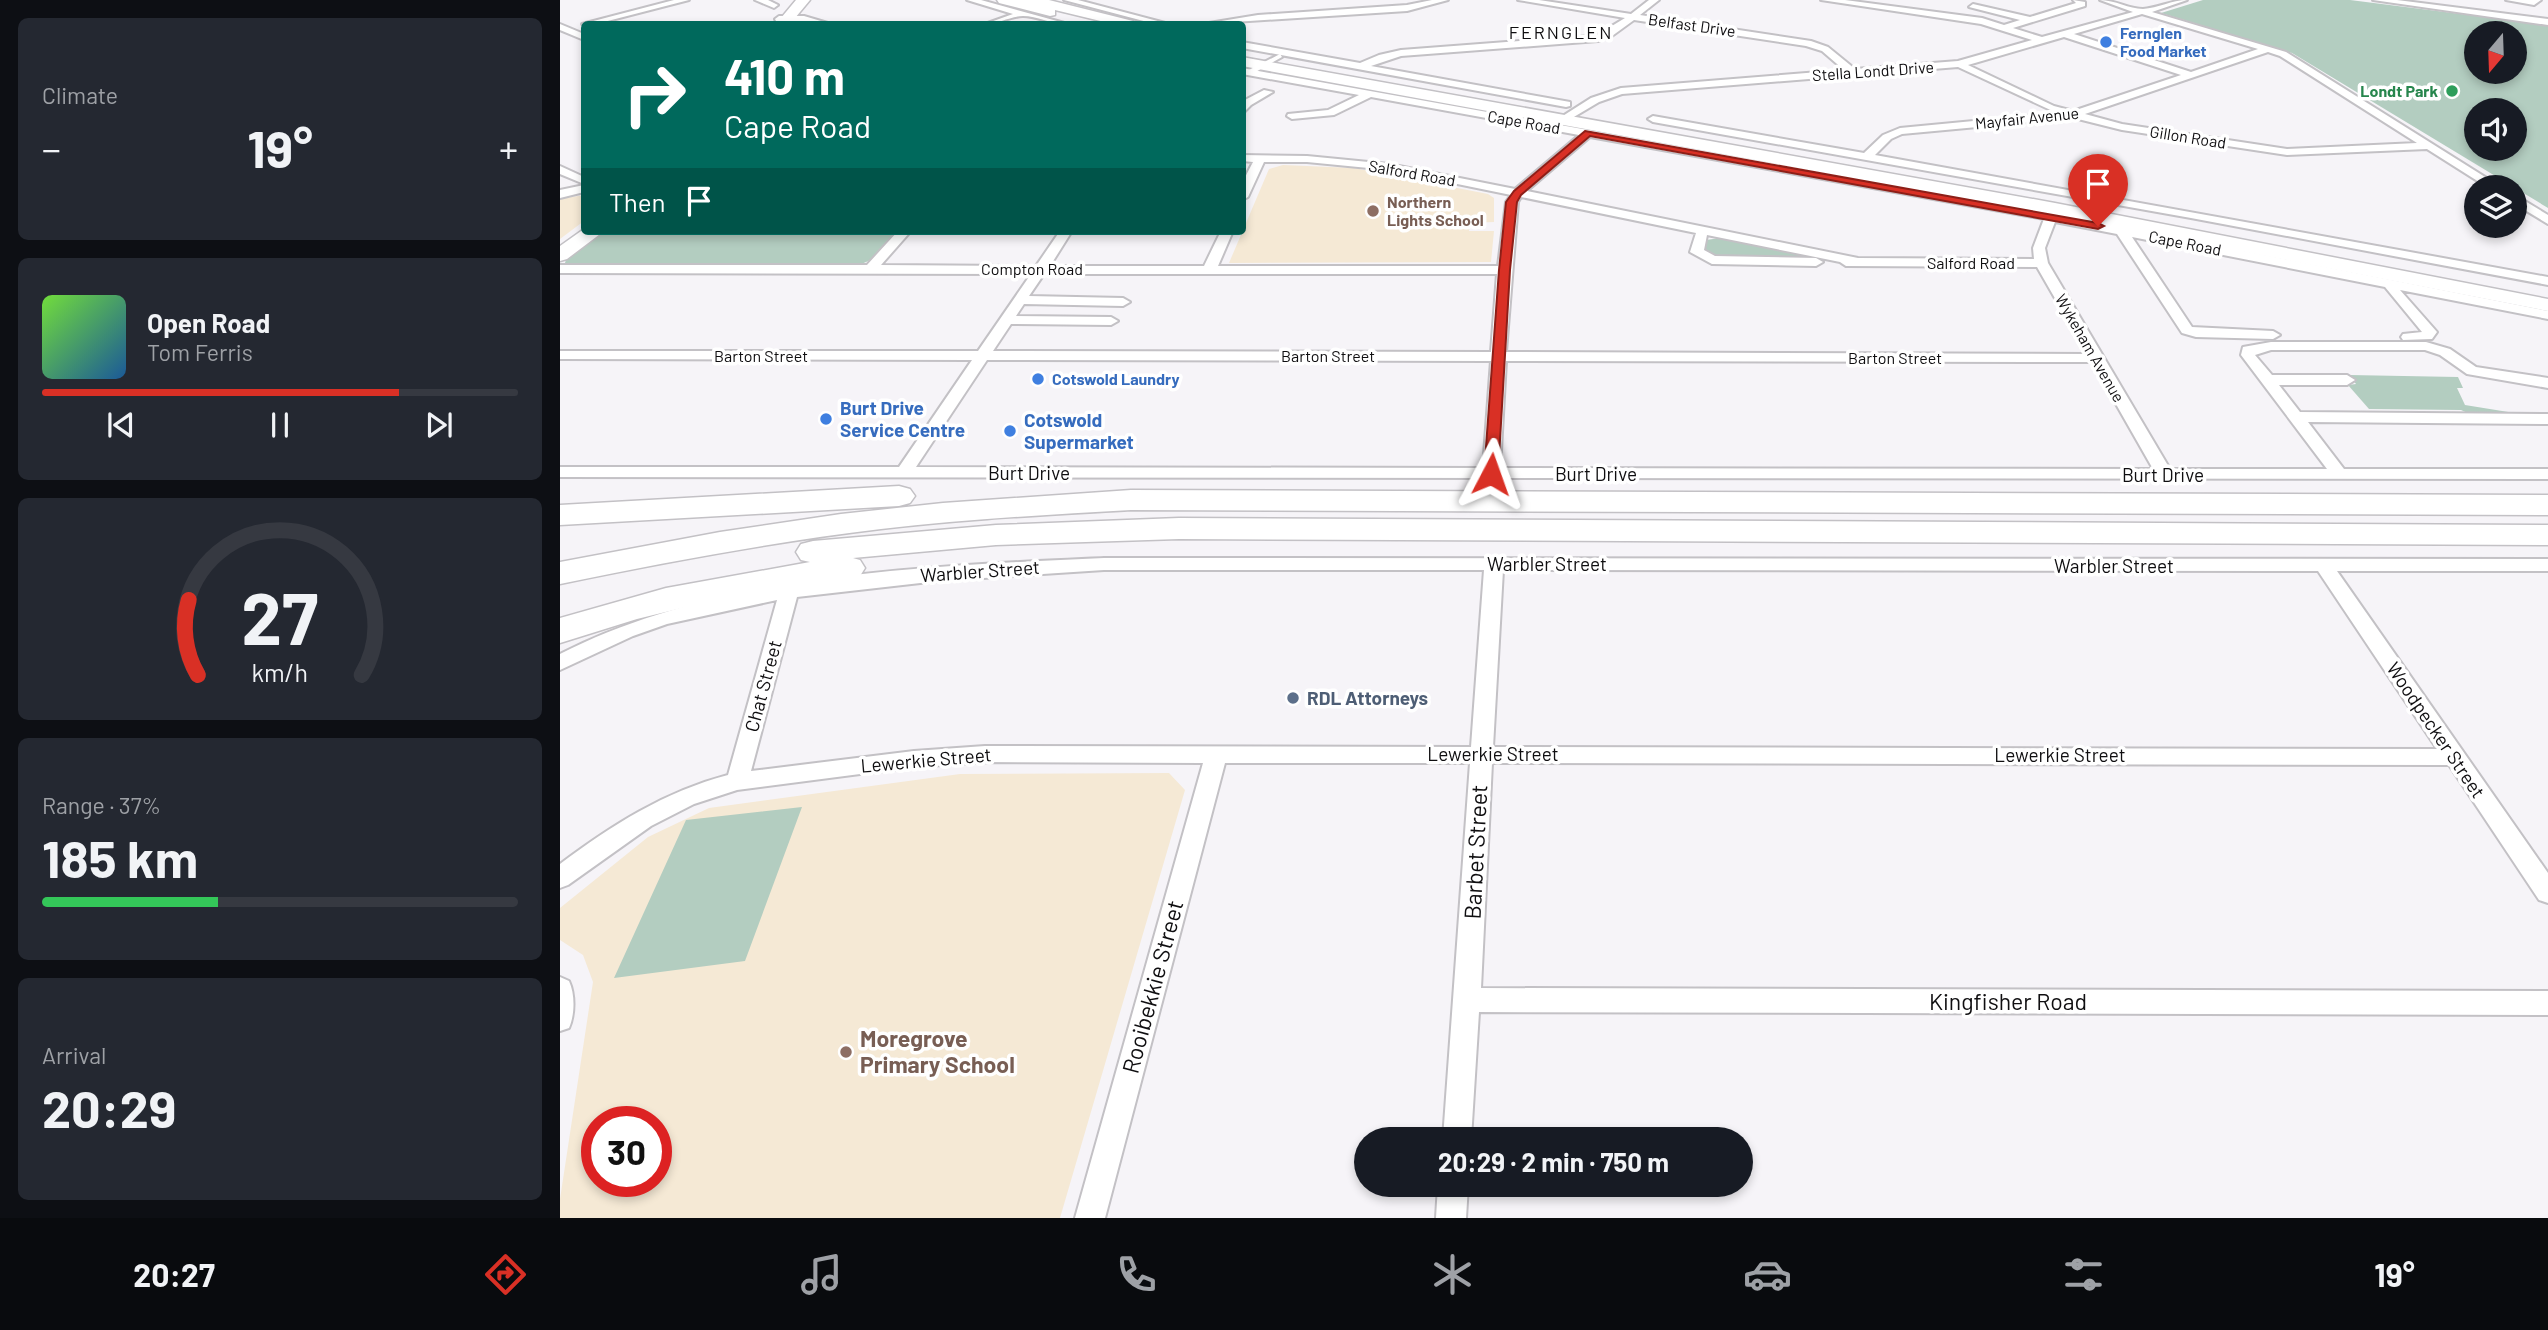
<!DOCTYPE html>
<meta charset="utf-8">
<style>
body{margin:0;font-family:Barlow,sans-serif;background:#242831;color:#f1f3f6;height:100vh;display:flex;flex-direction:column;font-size:26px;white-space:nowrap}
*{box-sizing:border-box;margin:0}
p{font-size:23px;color:#9ea1a6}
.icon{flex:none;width:38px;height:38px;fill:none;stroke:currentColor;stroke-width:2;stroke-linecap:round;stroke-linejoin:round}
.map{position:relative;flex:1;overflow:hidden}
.side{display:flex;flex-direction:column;gap:18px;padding:18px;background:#0d0f14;width:560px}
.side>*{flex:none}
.hud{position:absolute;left:21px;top:21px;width:665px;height:214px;border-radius:7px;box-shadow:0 4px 10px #0003;background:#00695c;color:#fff;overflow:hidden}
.needle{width:46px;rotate:199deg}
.buttons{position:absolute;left:1904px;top:21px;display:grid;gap:14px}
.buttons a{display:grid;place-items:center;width:63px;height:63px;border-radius:50%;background:#171b24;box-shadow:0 4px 10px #0003;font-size:35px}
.speed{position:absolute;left:21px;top:1106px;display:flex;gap:14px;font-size:35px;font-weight:700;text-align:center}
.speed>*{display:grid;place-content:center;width:91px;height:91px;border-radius:50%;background:#171b24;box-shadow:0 4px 10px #0003;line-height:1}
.speed .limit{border:10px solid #d22;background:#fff;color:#111}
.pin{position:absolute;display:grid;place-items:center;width:60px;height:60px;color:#fff;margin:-72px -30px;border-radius:50% 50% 50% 0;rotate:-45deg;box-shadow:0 0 7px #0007}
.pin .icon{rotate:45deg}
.me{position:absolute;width:77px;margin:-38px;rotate:4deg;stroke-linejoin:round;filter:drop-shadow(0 0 5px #0008)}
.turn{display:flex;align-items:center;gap:24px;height:147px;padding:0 28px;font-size:32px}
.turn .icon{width:91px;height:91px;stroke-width:2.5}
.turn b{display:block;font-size:49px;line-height:60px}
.then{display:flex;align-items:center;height:66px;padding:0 28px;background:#0003;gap:14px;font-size:26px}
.big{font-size:52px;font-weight:700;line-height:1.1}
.side .card{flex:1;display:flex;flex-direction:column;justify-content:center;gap:10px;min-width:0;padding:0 24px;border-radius:10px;background:#242831}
.side .dial{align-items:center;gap:0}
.dial svg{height:182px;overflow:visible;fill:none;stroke:#363941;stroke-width:7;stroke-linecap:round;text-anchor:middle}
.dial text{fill:#f1f3f6;stroke:none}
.song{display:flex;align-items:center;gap:21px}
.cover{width:84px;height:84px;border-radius:10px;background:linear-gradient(135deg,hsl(100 70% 55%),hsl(210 70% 35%))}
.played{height:7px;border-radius:4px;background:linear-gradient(90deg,#d93025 75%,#363941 75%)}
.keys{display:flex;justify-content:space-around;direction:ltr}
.heat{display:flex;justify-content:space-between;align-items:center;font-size:38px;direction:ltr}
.charge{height:10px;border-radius:5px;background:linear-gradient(90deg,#34c759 37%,#363941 0)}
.trip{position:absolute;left:794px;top:1127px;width:399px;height:70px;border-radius:35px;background:#171b24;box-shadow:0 4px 10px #0003;font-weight:700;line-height:70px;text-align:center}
.tabs{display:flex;height:112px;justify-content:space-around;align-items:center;background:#090b0e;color:#9ea1a6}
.tabs .icon{width:49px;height:49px}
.tabs .current{color:#d93025}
.tabs b{font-size:32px;color:#f1f3f6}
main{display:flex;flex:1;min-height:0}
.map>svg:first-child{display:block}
.education{fill:#f5e9d5;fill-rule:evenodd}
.green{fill:#b3cdc0;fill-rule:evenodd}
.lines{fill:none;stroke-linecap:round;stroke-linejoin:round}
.pedestrian-casing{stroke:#c3c1c5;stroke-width:4}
.minor-casing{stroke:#c3c1c5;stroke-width:4}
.primary-casing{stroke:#c3c1c5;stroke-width:3}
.motorway-casing{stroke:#c3c1c5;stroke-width:3}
.pedestrian{fill:#fff;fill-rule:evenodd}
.minor{fill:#fff;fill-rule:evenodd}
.primary{fill:#fff;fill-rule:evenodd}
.motorway{fill:#fff;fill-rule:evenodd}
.route{fill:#d93025;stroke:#8d1f18;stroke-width:2}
.shop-dot{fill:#3f7fe0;stroke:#fff;stroke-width:2.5}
.leisure-dot{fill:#2e9e5b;stroke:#fff;stroke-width:2.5}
.education-dot{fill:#8d6e63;stroke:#fff;stroke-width:2.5}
.service-dot{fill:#5c6f8a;stroke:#fff;stroke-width:2.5}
.labels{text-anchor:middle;stroke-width:7;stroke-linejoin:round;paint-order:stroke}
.far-street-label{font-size:16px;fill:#0f0e10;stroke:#fff}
.far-shop-label{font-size:16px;font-weight:bold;fill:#366cbe;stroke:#fff;text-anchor:start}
.far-leisure-label{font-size:16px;font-weight:bold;fill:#27864d;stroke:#fff;text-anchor:end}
.far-education-label{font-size:16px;font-weight:bold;fill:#785e54;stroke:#fff;text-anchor:start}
.far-neighbourhood-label{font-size:18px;letter-spacing:2px;fill:#0f0e10;stroke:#fff}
.shop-label{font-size:19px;font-weight:bold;fill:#366cbe;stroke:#fff;text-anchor:start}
.street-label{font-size:19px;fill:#0f0e10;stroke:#fff}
.service-label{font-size:19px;font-weight:bold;fill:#4e5e75;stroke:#fff;text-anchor:start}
.near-street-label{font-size:23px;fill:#0f0e10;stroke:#fff}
.near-education-label{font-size:23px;font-weight:bold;fill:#785e54;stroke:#fff;text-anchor:start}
</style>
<main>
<section class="side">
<div class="card"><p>Climate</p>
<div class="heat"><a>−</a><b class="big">19°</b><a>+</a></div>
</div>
<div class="card">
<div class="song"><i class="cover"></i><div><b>Open Road</b><p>Tom Ferris</p></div></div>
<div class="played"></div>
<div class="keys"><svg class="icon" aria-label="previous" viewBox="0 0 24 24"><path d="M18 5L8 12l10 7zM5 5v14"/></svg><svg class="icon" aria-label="pause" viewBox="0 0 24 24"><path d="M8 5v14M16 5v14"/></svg><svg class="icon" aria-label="next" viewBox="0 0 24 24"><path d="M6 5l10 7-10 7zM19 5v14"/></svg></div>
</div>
<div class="card dial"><svg viewBox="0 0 100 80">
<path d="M14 69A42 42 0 1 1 86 69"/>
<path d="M14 69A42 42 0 0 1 10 36" stroke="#d93025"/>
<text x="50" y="56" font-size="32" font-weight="700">27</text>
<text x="50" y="72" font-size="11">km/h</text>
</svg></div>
<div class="card"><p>Range · 37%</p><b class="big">185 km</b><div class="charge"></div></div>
<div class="card"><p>Arrival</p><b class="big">20:29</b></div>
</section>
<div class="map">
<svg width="1988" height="1218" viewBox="0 0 1988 1218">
<rect width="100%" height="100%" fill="#f6f4f8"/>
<!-- education -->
<path class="education" d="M723 165 794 168 928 194 934 198V222L910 223 909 231H934L931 262 669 263 709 169Z
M24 195V221L0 239V199Z
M609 773 625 790 500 1218H0V1199L33 982 23 955 0 940V908L88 837 149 808 400 774ZM37 1122H96V1181H37Z"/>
<!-- green -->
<path class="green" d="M1643 0H1790L1988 25V208L1732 53 1601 13ZM1916 33H1955V72H1916ZM1916 110H1955V149H1916Z
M42 231H338L313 259 299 265H19L5 263 7 256Z
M1160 238 1264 258V259H1162L1143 251 1146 240Z
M1789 375 1898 377 1903 388H1897L1905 405 1973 416 1912 415 1901 410 1809 409 1788 385 1796 384Z
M242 807 185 961 54 978 126 820Z"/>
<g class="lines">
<defs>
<path id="pedestrian" d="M720 54 722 57 692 74 685 72Z"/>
<path id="minor" d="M114 0H129L36 24H22Z
M195 0H208L218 5 214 8Z
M407 0H421L508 24C492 25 478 16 463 16 451 16 438 24 425 24L453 14Z
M504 0H518L609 24H595Z
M872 0H888L847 11 643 24 698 15 847 5Z
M958 0H979L1071 14 1089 0H1099L1080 15 1251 41 1268 47 1295 69 1398 61 1472 40 1421 24 1261 0H1285L1422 18 1444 25 1460 20 1409 7 1413 4 1470 17 1516 3 1513 0 1525 2V6L1453 28 1482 37 1573 12 1540 0C1555 0 1569 9 1583 9 1598 8 1612 0 1627 0L1592 12 1726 52 1941 187H1927L1867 149 1727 155 1562 130 1514 118 1342 134 1331 139 1315 155 1988 277V285L1631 218 1093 122 1088 119 1093 116 1304 153 1323 135 1340 128 1497 113 1398 67 1062 94 1039 102 1002 124 997 121 998 119 1031 98 1061 88 1284 70 1262 51 1246 46 1074 20 1052 36 1038 41 841 56 811 66 1010 102V106L1006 107 682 48V42L800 63 819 55 841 50 1037 35 1065 18ZM1582 14 1698 49 1631 72 1514 34ZM1504 37 1621 75 1513 111 1494 106 1408 65ZM1708 52 1720 56 1857 143 1727 149 1562 124 1525 114Z
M1813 0H1837L1988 19V25Z
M1946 0H1981L1974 5Z
M219 16H244L271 24 216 21 215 19Z
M0 24 24 34V40L0 30Z
M682 68 1491 213 1988 311V319L1840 290 1877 332 1872 339 1843 340 1841 337 1843 334 1862 332 1825 287 1572 237 1632 327 1713 331 1720 335 1713 339 1636 337 1622 333 1557 234 1495 222 1485 248 1488 263 1610 469H1767L1681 355 1683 347 1711 342H1866L1890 349 1916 367 1988 378V388L1907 374 1880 355 1865 350H1711L1695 355 1712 375H1787L1795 380 1787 385H1719L1740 412 1988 414V424L1748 422 1784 469H1988V479L0 477V467H339L412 360 0 359V351H418L471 274 0 273V265H307L338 231H351L321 265 476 266 500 231H512L490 266H644L661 231H673L658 266H938L946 202 951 195 829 170 747 162H704L688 197 682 200V183L693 162 682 161V155L747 156 829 164 955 189 1019 135 811 97 774 115 732 119 727 116 728 114 768 110 799 95 682 74ZM1030 137 1484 219 1473 248 1474 259 1298 258 967 191ZM961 197 1136 233 1130 252 1152 264 1256 266 1263 262 1256 258 1155 256 1144 250 1147 235 1280 262 1286 266 1477 267 1527 354 946 352 958 202ZM484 274H937L931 352 433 351 451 324 551 325 558 321 551 317 456 316 464 304 563 306 570 302 563 298 469 296ZM427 360 931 361 923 468 356 467ZM946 361 1532 362 1593 469 940 468Z
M704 90 713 92 691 105 682 114 683 101Z
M0 166 24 177V184L0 174Z
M24 185V192L0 198V190Z
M1955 195 1988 215V224L1955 204Z
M544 558 1988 559V571H1777L1988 873V903L1979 900 1889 765 932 763 921 988 1988 991V1015L919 1012 911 1139H883L910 763H665L545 1218H515L643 763 425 762 354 767 177 790 134 804 91 826 8 885 0 888V864C52 825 104 792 168 775L217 600 107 624 73 636 0 670V654C158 573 369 566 544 558ZM544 570H924L911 747 425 746 354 751 191 771 237 597 378 581ZM943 570 1758 571 1877 749 933 747Z
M0 977 9 981C15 994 15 1014 9 1028L0 1031Z
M878 1185H908L906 1218H876Z"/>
<path id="primary" d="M236 0H250L230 24H216Z
M437 0H489L573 21 575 24H553L495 10V15L490 16 439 3Z
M682 57 1495 203 1988 299V311L1495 215 682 66Z
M24 229V231H44L7 259 0 261V246Z"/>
<path id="motorway" d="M339 486 350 489 355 496 350 503 339 506 0 525V505Z
M571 490 1988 495V515L571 510C488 515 404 519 321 529 213 542 106 562 0 584V562L160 532 281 514 383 503Z
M619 518 1988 525V545L619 539 436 545 293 558 300 560 305 568 300 576 142 603 77 619 0 643V618L106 588 250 562 241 560 236 552 241 544 253 541 436 525Z"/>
</defs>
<!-- pedestrian casing -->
<use href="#pedestrian" class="pedestrian-casing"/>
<!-- minor casing -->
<use href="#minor" class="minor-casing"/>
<!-- primary casing -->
<use href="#primary" class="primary-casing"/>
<!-- motorway casing -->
<use href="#motorway" class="motorway-casing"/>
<!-- pedestrian -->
<use href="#pedestrian" class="pedestrian"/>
<!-- minor -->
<use href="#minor" class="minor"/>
<!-- primary -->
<use href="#primary" class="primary"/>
<!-- motorway -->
<use href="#motorway" class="motorway"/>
</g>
<!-- route -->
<path class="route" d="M1025 131 1538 223 1544 226 1538 229 1030 136 961 195 957 202 950 270 938 474 936 477H926L924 474 939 270 946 202 954 191Z"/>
<!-- markers -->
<g class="shop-dot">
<circle cx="1546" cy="42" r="7"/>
<circle cx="478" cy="379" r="7"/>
<circle cx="266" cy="419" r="7"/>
<circle cx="450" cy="431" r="7"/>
</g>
<circle class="leisure-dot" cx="1892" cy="91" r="7"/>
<g class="education-dot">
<circle cx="813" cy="211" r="7"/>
<circle cx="286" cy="1052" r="7"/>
</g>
<circle class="service-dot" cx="733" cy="698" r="7"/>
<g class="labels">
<!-- far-street labels -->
<g class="far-street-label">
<text transform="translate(1132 25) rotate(8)" y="6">Belfast Drive</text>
<text transform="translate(1313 71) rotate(-4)" y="6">Stella Londt Drive</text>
<text transform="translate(1467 118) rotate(-6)" y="6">Mayfair Avenue</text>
<text transform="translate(964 122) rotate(10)" y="6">Cape Road</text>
<text transform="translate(1628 137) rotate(9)" y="6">Gillon Road</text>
<text transform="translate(852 173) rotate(10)" y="6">Salford Road</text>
<text transform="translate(1625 243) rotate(11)" y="6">Cape Road</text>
<text x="1411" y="269">Salford Road</text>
<text x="472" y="275">Compton Road</text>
<text transform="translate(1530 348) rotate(60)" y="6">Wykeham Avenue</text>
<text x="201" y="362">Barton Street</text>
<text x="768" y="362">Barton Street</text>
<text x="1335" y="364">Barton Street</text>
</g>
<!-- far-shop labels -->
<g class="far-shop-label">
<text x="1560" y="39">Fernglen<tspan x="1560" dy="18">Food Market</tspan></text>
<text x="492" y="385">Cotswold Laundry</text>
</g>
<!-- far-leisure labels -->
<g class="far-leisure-label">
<text x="1878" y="97">Londt Park</text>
</g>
<!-- far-education labels -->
<g class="far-education-label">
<text x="827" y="208">Northern<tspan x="827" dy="18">Lights School</tspan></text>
</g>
<!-- far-neighbourhood labels -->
<g class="far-neighbourhood-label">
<text x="1001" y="39">FERNGLEN</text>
</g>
<!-- shop labels -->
<g class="shop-label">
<text x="280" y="415">Burt Drive<tspan x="280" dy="22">Service Centre</tspan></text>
<text x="464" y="427">Cotswold<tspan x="464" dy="22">Supermarket</tspan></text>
</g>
<!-- street labels -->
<g class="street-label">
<text x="469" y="480">Burt Drive</text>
<text x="1036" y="481">Burt Drive</text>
<text x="1603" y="482">Burt Drive</text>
<text x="987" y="571">Warbler Street</text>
<text x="1554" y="573">Warbler Street</text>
<text transform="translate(420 571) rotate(-4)" y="7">Warbler Street</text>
<text transform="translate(203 686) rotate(-75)" y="7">Chat Street</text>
<text transform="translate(1876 730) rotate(56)" y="7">Woodpecker Street</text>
<text x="933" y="761">Lewerkie Street</text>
<text x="1500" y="762">Lewerkie Street</text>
<text transform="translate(366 760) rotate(-5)" y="7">Lewerkie Street</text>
</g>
<!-- service labels -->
<g class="service-label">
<text x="747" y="705">RDL Attorneys</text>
</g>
<!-- near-street labels -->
<g class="near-street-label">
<text transform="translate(916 852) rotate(-87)" y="8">Barbet Street</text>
<text transform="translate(593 987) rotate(-75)" y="8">Rooibekkie Street</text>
<text x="1448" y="1010">Kingfisher Road</text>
</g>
<!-- near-education labels -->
<g class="near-education-label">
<text x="300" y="1047">Moregrove<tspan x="300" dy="26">Primary School</tspan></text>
</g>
</g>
</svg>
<div class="buttons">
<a><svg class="needle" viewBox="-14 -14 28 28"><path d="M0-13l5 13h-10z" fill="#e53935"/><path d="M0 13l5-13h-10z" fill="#9ea1a6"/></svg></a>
<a><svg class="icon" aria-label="sound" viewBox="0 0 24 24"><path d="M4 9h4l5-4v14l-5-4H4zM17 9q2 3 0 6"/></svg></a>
<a><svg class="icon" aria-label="layers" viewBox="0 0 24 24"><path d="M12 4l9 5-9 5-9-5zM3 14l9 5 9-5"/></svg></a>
</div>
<div class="speed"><div class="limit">30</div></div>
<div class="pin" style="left:1538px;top:226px;background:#d93025"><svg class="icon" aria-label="arrive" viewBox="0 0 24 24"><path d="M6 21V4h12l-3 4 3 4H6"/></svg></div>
<svg class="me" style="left:931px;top:474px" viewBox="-20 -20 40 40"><path d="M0-17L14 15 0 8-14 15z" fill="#d93025" stroke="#fff" stroke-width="4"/></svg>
<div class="trip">20:29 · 2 min · 750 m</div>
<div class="hud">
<div class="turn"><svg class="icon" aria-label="right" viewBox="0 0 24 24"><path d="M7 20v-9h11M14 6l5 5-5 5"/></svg><div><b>410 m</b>Cape Road</div></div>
<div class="then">Then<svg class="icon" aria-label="arrive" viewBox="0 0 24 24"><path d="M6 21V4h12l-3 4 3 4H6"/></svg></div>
</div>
</div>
</main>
<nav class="tabs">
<b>20:27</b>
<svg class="icon current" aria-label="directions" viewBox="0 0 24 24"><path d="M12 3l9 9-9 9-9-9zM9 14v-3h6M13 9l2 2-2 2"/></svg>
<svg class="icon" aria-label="music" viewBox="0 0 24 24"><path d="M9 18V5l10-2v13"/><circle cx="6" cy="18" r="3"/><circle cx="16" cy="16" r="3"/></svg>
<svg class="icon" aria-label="phone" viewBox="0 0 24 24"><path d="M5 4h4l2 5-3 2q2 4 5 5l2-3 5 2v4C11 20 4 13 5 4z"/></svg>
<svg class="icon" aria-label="climate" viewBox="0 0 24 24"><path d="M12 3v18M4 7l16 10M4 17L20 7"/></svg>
<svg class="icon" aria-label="car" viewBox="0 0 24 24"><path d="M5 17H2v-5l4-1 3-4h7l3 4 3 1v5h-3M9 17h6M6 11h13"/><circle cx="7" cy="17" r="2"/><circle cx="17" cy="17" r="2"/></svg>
<svg class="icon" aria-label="filters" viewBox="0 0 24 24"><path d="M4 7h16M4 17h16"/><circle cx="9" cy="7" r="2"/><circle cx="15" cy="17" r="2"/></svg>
<b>19°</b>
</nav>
